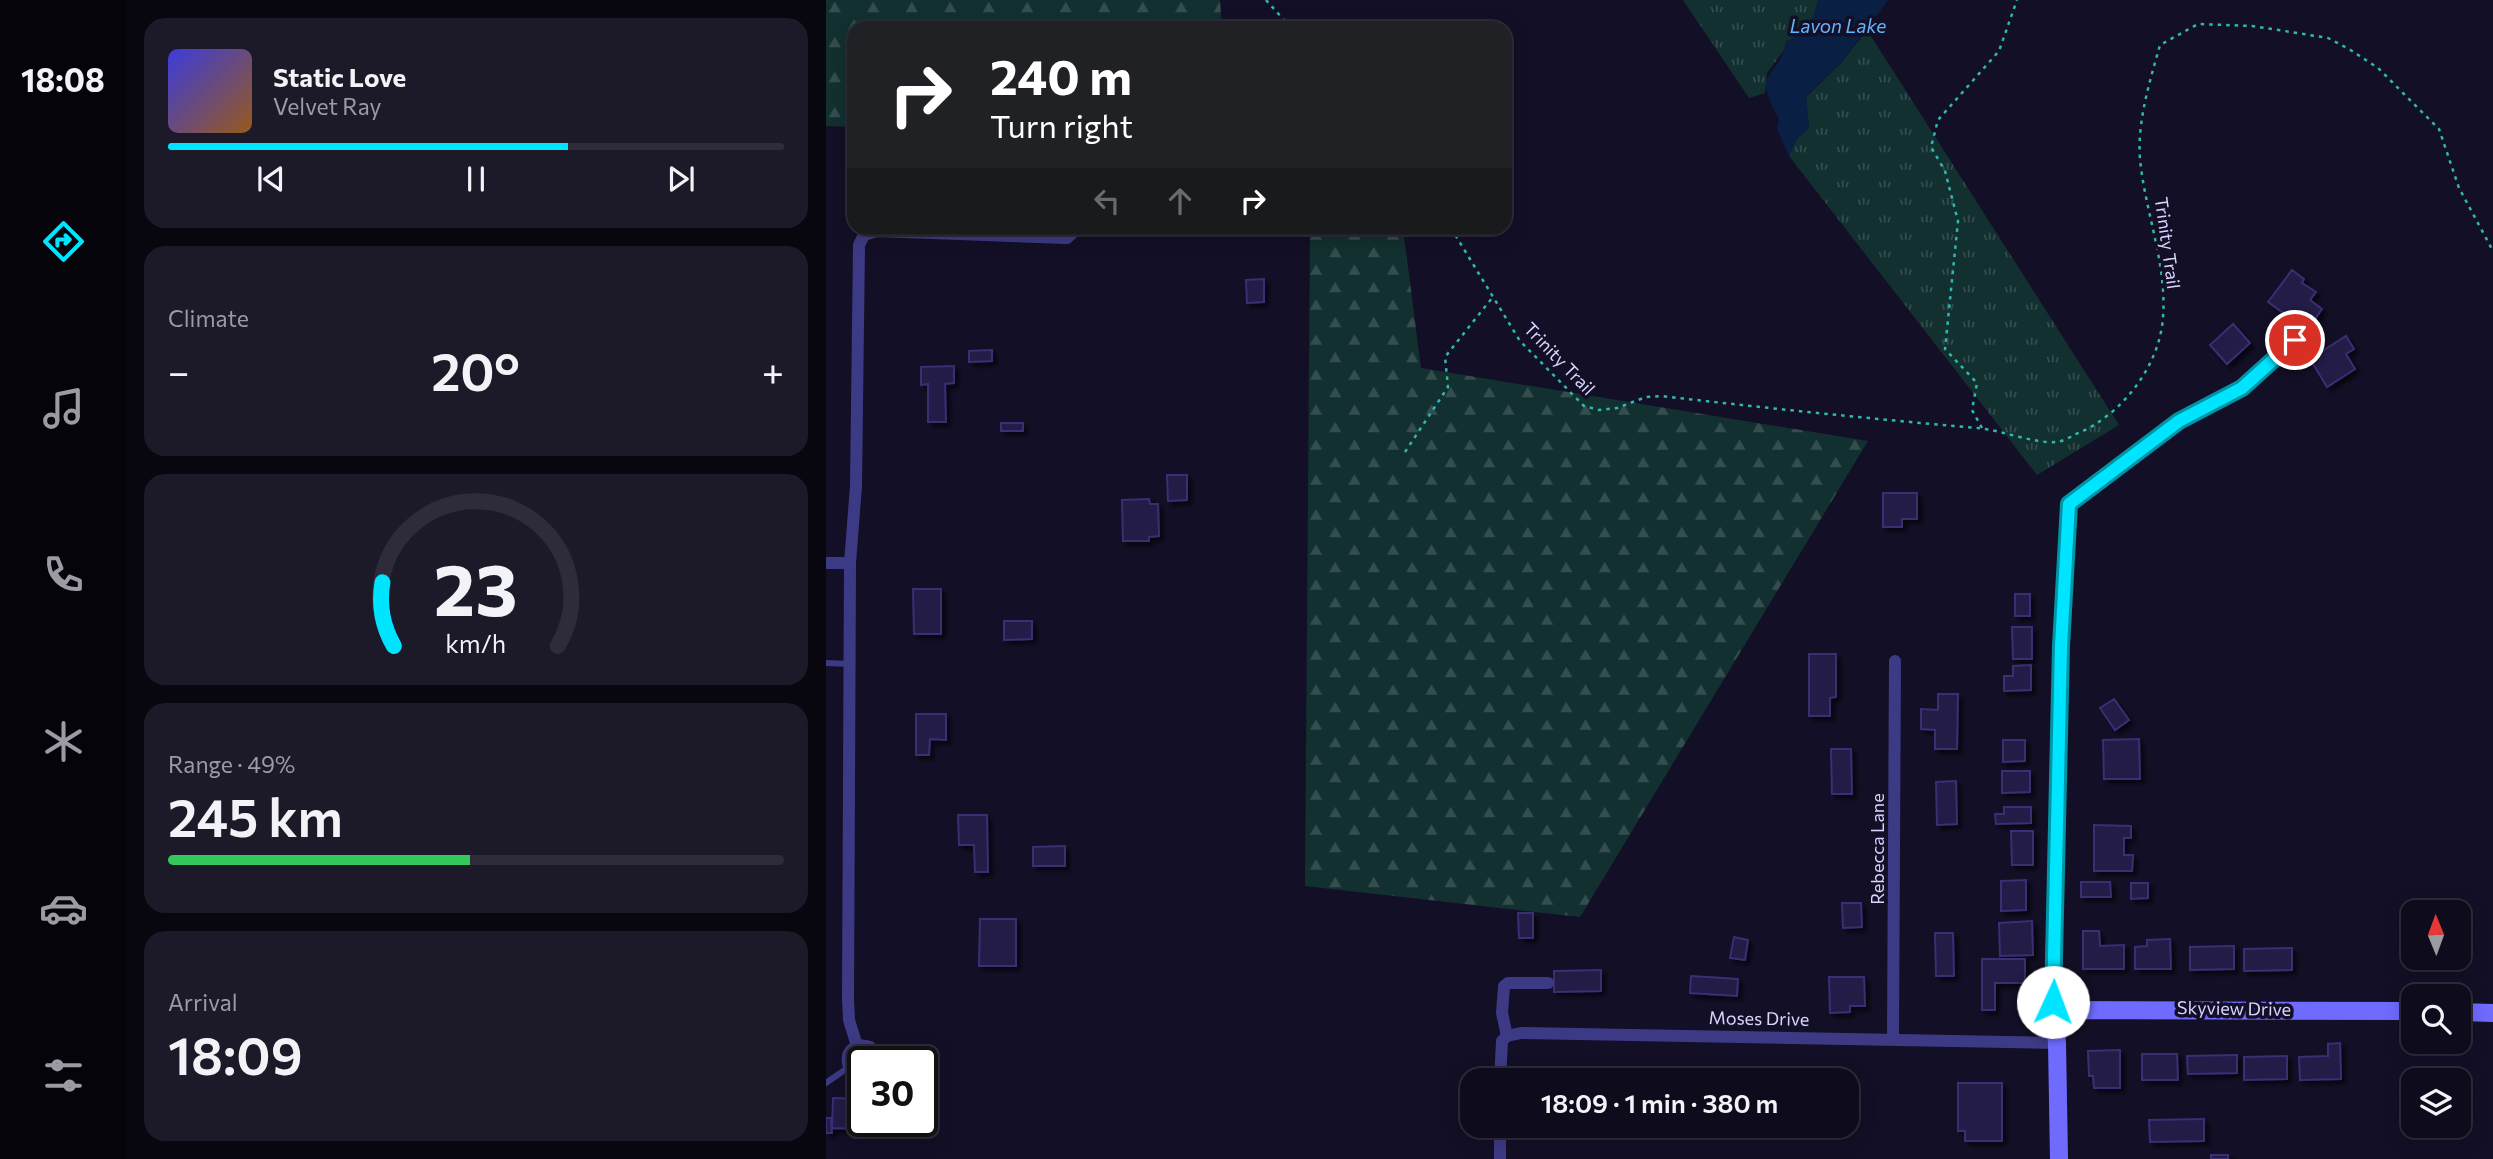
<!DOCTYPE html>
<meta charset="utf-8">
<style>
body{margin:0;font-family:Commissioner,sans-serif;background:#1c1929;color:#f1f3f6;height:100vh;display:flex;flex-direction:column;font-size:26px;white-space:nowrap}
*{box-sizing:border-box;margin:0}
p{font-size:23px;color:#9b9ba3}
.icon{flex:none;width:38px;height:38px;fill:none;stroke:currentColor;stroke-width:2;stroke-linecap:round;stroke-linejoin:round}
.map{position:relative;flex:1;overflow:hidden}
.panel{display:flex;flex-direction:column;gap:18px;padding:18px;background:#08060f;width:700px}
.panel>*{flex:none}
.top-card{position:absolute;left:21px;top:21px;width:665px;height:214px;border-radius:21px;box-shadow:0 4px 18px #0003,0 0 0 2px #2e2b3b;background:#202124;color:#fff;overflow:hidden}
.needle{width:46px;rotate:359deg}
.controls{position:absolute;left:1575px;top:900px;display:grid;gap:14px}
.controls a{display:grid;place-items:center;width:70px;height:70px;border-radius:14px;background:#0e0b1c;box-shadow:0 4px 18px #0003,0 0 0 2px #2e2b3b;font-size:35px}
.speed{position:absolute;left:21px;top:1046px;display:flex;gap:14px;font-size:35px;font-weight:700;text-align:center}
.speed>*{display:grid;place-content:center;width:91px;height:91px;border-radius:50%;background:#0e0b1c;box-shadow:0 4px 18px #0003,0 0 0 2px #2e2b3b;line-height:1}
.speed .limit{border:4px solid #111;border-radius:10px;background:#fff;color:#111}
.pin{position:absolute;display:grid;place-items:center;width:60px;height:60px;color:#fff;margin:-30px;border:4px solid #fff;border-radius:50%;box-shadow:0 2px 7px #0007}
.me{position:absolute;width:77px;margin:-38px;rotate:2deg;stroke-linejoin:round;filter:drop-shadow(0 0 5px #0008)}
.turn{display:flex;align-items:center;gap:24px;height:147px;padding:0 28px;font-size:32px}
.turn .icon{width:91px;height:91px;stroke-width:2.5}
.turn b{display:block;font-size:49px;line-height:60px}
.lanes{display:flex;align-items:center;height:66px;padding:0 28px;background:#0003;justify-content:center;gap:35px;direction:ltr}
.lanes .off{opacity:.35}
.big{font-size:52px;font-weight:600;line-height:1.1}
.panel .card{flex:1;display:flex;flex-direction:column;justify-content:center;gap:10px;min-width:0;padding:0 24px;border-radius:21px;background:#1c1929}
.panel .dial{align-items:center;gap:0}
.dial svg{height:182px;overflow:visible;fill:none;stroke:#2e2b3b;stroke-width:7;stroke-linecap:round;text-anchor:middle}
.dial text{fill:#f1f3f6;stroke:none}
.song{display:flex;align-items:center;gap:21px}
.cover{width:84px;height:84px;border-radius:10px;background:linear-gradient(135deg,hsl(240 70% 55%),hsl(30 70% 35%))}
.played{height:7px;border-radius:4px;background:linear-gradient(90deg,#00e5ff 65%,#2e2b3b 65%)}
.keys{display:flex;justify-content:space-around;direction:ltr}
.heat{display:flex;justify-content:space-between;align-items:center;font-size:38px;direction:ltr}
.charge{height:10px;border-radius:5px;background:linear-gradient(90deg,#34c759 49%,#2e2b3b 0)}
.trip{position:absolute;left:634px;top:1068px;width:399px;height:70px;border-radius:21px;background:#0e0b1c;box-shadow:0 4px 18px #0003,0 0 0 2px #2e2b3b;font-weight:600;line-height:70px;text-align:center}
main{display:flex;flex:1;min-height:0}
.dock{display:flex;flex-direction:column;width:126px;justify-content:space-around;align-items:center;background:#06040b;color:#9b9ba3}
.dock .icon{width:49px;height:49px}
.dock .selected{color:#00e5ff}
.dock b{font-size:32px;color:#f1f3f6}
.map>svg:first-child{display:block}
.grass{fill:url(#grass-tufts)}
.forest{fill:url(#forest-firs)}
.water{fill:#0a1f44}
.building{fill:#241b47;stroke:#3b2d73;stroke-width:2;filter:url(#shadow)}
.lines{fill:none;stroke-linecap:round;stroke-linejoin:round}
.path{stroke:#2fb8b0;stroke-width:2.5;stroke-dasharray:3.5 5;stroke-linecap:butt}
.lane{stroke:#3d3a85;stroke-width:6}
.street{stroke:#3d3a85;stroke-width:12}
.secondary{stroke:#6f6bff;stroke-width:18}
.route-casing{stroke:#0095a6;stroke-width:18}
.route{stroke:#00e5ff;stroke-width:12}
.labels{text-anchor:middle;stroke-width:7;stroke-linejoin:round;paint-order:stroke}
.street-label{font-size:18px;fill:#d9d4ff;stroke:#130f26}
.water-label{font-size:19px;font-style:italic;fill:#62b6ff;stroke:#130f26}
</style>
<main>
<nav class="dock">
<b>18:08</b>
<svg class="icon selected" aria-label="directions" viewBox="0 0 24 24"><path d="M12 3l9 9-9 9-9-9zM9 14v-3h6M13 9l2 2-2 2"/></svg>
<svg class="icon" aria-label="music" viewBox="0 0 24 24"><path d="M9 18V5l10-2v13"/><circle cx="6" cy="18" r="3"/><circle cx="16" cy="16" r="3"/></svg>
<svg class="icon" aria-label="phone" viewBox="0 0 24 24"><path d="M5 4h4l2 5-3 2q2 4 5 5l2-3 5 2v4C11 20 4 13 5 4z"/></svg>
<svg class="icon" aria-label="climate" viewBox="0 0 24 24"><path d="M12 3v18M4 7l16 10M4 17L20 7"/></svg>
<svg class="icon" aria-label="car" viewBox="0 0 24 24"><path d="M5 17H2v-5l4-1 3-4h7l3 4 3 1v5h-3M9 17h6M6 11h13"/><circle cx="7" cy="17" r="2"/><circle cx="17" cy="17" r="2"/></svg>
<svg class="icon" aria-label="filters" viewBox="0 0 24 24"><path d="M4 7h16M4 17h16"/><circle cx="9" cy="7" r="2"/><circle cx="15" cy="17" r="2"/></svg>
</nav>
<section class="panel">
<div class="card">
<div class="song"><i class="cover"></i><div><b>Static Love</b><p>Velvet Ray</p></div></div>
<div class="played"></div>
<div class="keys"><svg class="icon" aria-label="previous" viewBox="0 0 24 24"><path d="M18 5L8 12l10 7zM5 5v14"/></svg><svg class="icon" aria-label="pause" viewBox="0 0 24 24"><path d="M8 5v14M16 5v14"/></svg><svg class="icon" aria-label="next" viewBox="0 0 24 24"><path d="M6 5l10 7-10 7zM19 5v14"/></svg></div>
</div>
<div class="card"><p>Climate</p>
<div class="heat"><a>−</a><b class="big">20°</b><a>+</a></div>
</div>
<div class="card dial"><svg viewBox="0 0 100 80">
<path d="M14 69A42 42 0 1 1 86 69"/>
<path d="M14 69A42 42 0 0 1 9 41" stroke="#00e5ff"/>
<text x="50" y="56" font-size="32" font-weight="700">23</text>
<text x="50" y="72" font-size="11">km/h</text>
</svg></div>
<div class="card"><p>Range · 49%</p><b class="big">245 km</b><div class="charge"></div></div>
<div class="card"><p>Arrival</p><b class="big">18:09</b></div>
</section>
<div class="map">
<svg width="1667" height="1159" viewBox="0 0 1667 1159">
<defs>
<pattern id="grass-tufts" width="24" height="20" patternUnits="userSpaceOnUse" patternTransform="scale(1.75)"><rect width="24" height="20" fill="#12302f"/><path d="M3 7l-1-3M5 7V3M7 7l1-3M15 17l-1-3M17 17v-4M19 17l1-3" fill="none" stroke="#344d4e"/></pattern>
<pattern id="forest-firs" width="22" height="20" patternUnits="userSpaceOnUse" patternTransform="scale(1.75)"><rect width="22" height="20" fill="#12302f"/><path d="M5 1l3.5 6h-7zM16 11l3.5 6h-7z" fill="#344d4e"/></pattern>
<filter id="shadow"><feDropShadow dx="4" dy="4" stdDeviation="2" flood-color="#0009"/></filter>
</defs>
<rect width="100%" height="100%" fill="#130f26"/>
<!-- grass -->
<path class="grass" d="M857 0H992C987 24 981 31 960 42L958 50 941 73 939 93 923 98Z
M1041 30 1293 425 1211 475 963 156 971 138 983 128 980 97 1015 63Z"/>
<!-- forest -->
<path class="forest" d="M0 0H394L396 28H28V127L0 126Z
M484 228H577L595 368 1042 441 754 917 479 886Z"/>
<!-- water -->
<path class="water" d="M992 0H1062L1015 63 980 96 983 128 971 138 963 156 951 129 953 119C924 66 951 84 960 42 981 31 987 24 992 0Z"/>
<!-- building -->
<path class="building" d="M1466 270 1478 279 1476 283 1490 292 1484 300 1496 309 1481 330 1442 302Z
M438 279V302L421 303 420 280Z
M1407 324 1424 343 1401 364 1384 345Z
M1520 336 1528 349 1520 354 1529 369 1501 387 1484 359Z
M166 350V361L143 362V351Z
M128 366V383L119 384 120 422H102V384L95 385V367Z
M175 423H197V431H175Z
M341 475H361V500L342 501Z
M1057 493H1091V519H1076V527H1057Z
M323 499 324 504H332L333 536 323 537V541H297L296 500Z
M87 589H115V634H88Z
M1189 594H1204V616H1189Z
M178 621H206V639L178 640Z
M1186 627H1206V659H1187Z
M983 654H1010V697L1004 698V716H983Z
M1205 665V690L1178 691V676H1187V666Z
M1112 694H1132L1131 749H1109V730L1095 729V709L1112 710Z
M1288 699 1303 720 1289 730 1274 708Z
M90 714H120V740L104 739 103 755H90Z
M1313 739 1314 779H1278L1277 740Z
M1177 740H1199V761L1177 762Z
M1005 749H1025L1026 794H1006Z
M1176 771H1204V792L1176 793Z
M1130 781 1131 824 1111 825 1110 782Z
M1178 807H1205V823L1170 824 1169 814H1178Z
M132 815H161L162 872H149L148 845H133Z
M1268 825 1305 826V838H1298V855H1307L1306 871H1268Z
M1185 831H1207V865H1186Z
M239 846V866H207V847Z
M1200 880V910L1175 911V881Z
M1255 882H1284L1285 897H1255Z
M1305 883H1322V898L1305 899Z
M1016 903H1035L1036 927 1017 928Z
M692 913H707V938H693Z
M154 919H190V966H153Z
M1206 921 1207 955 1174 956 1173 923Z
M1257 931H1273L1274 946 1298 945V969H1257Z
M1109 933H1127L1128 976H1110Z
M908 937 922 940 919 960 904 958Z
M1344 939 1345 969H1309V947L1321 946V940Z
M1408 946V969L1364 970V947Z
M1466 948V970L1418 971V949Z
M1156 959H1199V983H1169V1010H1156Z
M775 970V991L728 992V971Z
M865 976 912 979 911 996 864 993Z
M1003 977H1038L1039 1006H1024V1012L1004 1013Z
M1514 1043 1515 1079 1474 1080 1473 1057 1502 1056V1044Z
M1294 1050V1088H1268L1267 1076H1263L1262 1051Z
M1316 1054H1351L1352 1080H1316Z
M1411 1055V1073L1362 1074 1361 1056Z
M1461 1056V1079L1418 1080V1057Z
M1132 1083H1176V1141H1139V1131H1132Z
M7 1098 37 1099V1122H57V1129L6 1128Z
M0 1118H5L6 1133H0Z
M1378 1119V1141L1324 1142 1323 1120Z
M1385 1155H1402V1159H1385Z"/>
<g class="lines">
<!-- path -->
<path class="path" d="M440 0 465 28
M625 228 694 341 758 406 773 410 791 408 820 397 835 396C940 408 1046 419 1152 428 1174 430 1210 444 1230 442 1236 442 1244 437 1250 434 1295 416 1334 366 1337 317 1341 263 1319 212 1314 159 1311 121 1324 81 1334 45L1372 24 1426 26 1465 32 1502 38 1523 49 1552 68 1613 129 1633 188 1667 251
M1156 428 1146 410 1151 383 1119 349 1132 221 1119 171 1105 147 1112 120 1173 51 1191 0
M579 452 622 387 619 357 666 298"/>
<!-- lane -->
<path class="lane" d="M1243 504 1353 421 1416 388 1469 340
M0 663 24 664
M0 1083 23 1067"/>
<!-- street -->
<path class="street" d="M0 563H24
M1228 1010 1235 646 1243 504
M681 1036 676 1013 678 986 682 983H722
M1067 1037 1069 661
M31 1046 23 1020 22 999 24 563 30 486 33 245 38 235 51 231 241 238 252 228
M37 1074 23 1067C18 1052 29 1042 44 1047L50 1062
M674 1080 676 1041 681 1036 695 1033 1231 1043
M674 1159V1125"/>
<!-- secondary -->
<path class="secondary" d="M1633 1012 1667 1013
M1233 1159 1231 1043 1228 1010 1587 1011"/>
</g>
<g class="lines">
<defs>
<path id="route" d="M1227 1002 1235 646 1243 504 1353 421 1416 388 1469 340"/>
</defs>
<!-- route casing -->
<use href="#route" class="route-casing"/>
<!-- route -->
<use href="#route" class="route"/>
</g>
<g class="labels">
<!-- street labels -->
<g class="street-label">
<text transform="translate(1341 243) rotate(82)" y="6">Trinity Trail</text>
<text transform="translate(733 359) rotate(46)" y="6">Trinity Trail</text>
<text transform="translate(1052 849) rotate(-90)" y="6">Rebecca Lane</text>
<text transform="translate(1408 1009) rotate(1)" y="6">Skyview Drive</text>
<text transform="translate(933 1019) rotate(1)" y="6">Moses Drive</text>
</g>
<!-- water labels -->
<g class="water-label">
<text x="1012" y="33">Lavon Lake</text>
</g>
</g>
</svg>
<div class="controls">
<a><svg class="needle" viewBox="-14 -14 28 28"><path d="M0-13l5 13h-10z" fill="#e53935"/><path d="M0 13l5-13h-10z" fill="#9b9ba3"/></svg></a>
<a><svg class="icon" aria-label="search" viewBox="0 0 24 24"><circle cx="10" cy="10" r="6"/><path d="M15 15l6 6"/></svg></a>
<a><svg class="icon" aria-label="layers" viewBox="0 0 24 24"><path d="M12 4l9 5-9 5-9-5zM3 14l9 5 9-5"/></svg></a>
</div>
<div class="speed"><div class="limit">30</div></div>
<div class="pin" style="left:1469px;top:340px;background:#d93025"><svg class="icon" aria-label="arrive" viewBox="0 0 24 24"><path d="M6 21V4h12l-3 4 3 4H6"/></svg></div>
<svg class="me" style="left:1227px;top:1002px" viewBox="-20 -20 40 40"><circle r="19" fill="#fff"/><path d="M0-13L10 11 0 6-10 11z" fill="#00e5ff"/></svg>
<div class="trip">18:09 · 1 min · 380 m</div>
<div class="top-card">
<div class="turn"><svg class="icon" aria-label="right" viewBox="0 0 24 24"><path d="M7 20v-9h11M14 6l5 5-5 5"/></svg><div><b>240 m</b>Turn right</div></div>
<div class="lanes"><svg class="icon off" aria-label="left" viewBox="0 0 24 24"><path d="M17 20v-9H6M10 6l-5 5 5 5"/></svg><svg class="icon off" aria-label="ahead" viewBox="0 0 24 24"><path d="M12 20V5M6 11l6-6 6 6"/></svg><svg class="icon" aria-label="right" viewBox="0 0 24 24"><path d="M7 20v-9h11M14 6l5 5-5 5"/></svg></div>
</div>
</div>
</main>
